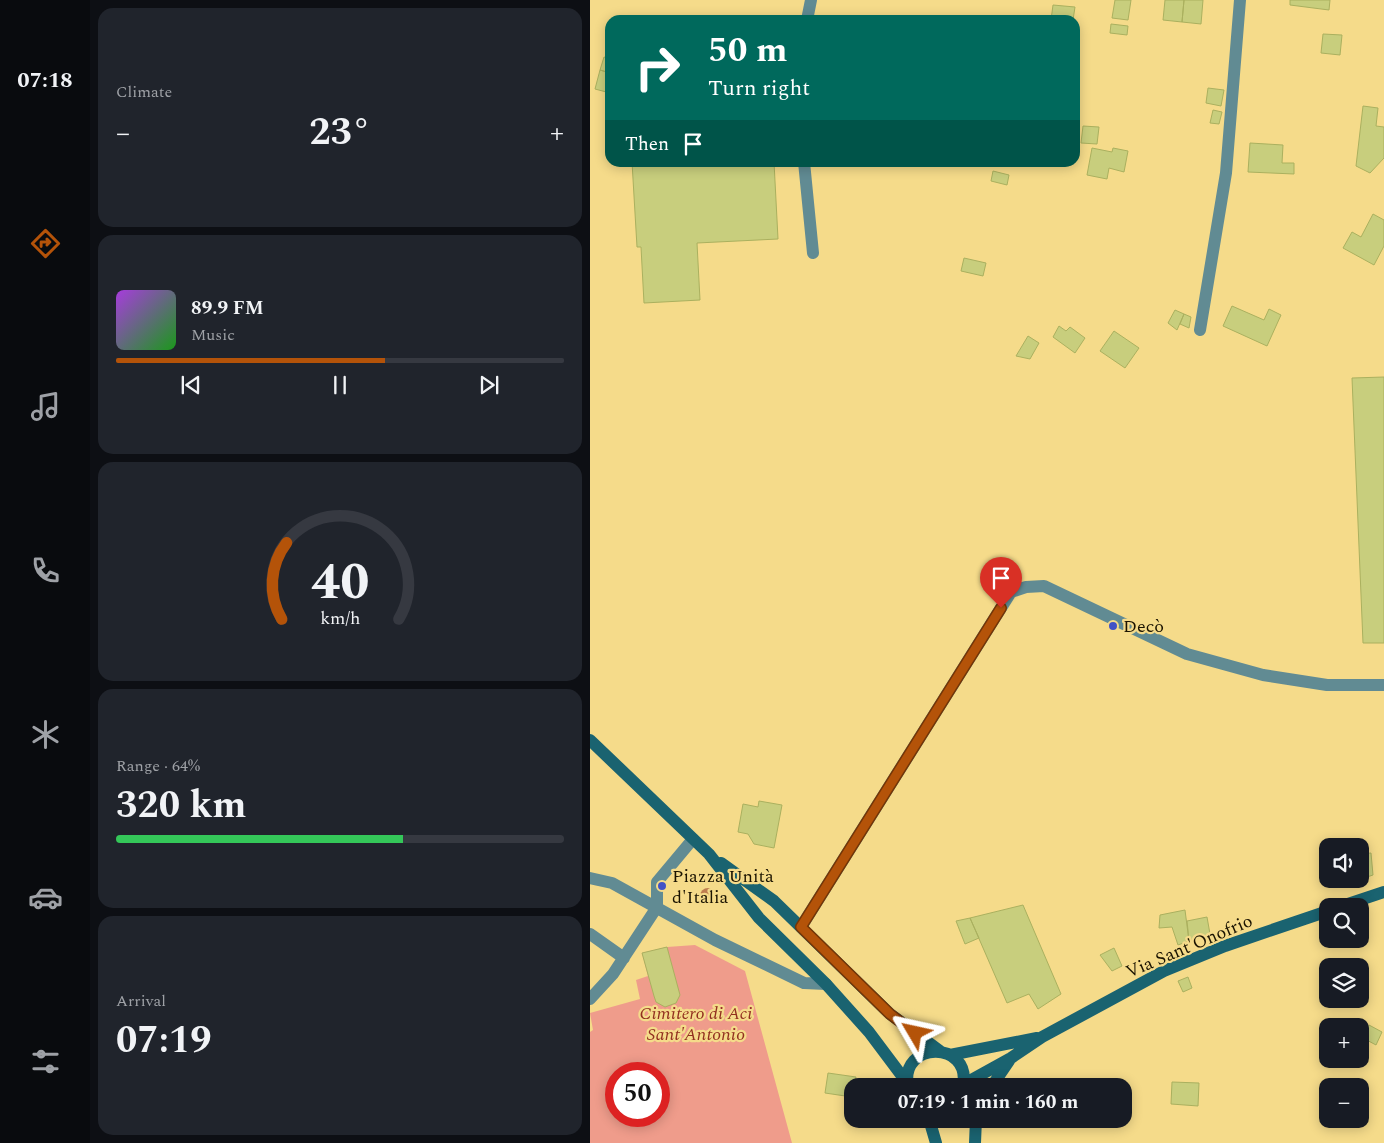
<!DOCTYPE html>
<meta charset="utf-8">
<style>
body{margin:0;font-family:Spectral,serif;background:#20242c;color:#f1f3f6;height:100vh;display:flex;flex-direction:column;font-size:19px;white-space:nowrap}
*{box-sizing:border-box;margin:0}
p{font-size:16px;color:#9ea1a6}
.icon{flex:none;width:28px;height:28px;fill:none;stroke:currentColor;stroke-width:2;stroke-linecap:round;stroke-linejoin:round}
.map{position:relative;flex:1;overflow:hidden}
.side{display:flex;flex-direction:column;gap:8px;padding:8px;background:#0d0f14;width:500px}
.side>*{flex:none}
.guide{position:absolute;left:15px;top:15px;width:475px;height:152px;border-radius:15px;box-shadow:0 2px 12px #0003;background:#00695c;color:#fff;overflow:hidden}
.buttons{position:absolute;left:729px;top:838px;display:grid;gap:10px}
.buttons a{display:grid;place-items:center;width:50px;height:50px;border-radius:10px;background:#171b24;box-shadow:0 2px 12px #0003;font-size:25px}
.speed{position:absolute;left:15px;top:1062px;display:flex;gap:10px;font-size:25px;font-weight:700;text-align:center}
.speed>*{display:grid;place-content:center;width:65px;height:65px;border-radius:50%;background:#171b24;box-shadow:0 2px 12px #0003;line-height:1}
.speed .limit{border:8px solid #d22;background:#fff;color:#111}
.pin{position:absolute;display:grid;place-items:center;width:42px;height:42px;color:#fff;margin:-51px -21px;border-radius:50% 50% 50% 0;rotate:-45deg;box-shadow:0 0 5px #0007}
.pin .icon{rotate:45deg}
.me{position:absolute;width:55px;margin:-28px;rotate:306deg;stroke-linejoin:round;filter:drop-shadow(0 0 4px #0008)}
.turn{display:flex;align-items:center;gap:18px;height:105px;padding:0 20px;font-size:22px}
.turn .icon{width:65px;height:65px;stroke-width:2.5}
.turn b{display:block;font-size:35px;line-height:42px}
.then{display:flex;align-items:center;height:48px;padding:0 20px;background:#0003;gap:10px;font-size:19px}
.big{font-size:38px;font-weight:700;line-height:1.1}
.side .widget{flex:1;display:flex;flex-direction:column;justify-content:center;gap:8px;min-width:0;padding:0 18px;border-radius:15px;background:#20242c}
.side .dial{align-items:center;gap:0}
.dial svg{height:130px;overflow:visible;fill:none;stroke:#363941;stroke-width:7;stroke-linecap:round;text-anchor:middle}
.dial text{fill:#f1f3f6;stroke:none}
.song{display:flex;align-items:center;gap:15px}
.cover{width:60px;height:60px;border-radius:8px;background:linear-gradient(135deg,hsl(280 70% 55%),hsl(120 70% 35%))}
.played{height:5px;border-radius:2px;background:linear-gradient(90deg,#b45309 60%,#363941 60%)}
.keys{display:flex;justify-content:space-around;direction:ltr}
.heat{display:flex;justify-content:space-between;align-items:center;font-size:28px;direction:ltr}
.charge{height:8px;border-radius:4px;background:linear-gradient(90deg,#34c759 64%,#363941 0)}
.trip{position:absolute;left:254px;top:1078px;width:288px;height:50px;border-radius:15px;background:#171b24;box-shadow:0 2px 12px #0003;font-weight:700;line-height:50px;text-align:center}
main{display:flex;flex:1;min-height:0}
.tabs{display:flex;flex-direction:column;width:90px;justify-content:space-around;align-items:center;background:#090b0e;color:#9ea1a6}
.tabs .icon{width:35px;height:35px}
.tabs .on{color:#b45309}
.tabs b{font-size:22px;color:#f1f3f6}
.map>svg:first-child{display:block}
.green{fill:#ef9c8b;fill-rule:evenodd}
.building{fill:#c8ce7d;stroke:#aab05f}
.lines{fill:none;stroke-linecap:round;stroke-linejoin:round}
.service{stroke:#618b93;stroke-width:12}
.minor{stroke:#618b93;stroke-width:12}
.secondary{stroke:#1a6370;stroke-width:12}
.tree{fill:#bf7d50}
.route-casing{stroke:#753606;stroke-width:12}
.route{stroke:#b45309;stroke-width:9}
.poi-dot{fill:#4252c6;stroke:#f5db8a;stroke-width:2}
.labels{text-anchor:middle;stroke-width:4.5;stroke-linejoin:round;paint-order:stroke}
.poi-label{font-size:18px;fill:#1a1300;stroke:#f5db8a;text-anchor:start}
.street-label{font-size:18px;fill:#1a1300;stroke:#f5db8a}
.park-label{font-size:18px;font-style:italic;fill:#923020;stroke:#f5db8a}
</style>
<main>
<nav class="tabs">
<b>07:18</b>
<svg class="icon on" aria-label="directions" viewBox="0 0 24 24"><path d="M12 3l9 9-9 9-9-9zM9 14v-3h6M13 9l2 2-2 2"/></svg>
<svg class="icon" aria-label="music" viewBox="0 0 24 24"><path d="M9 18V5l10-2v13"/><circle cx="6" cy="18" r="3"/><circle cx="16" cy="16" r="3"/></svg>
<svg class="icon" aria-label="phone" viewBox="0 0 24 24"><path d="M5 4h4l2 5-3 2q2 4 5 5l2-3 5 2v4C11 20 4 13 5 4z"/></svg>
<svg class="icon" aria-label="climate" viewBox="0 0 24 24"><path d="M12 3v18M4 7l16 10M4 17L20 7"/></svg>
<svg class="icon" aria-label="car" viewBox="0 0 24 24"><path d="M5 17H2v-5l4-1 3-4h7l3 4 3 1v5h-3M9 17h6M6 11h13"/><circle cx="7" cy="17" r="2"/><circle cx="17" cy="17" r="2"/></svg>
<svg class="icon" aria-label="filters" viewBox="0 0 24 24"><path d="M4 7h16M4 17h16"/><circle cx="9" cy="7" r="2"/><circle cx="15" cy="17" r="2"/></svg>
</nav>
<section class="side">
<div class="widget"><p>Climate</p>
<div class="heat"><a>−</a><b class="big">23°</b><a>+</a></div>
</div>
<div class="widget">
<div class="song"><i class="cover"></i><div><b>89.9 FM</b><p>Music</p></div></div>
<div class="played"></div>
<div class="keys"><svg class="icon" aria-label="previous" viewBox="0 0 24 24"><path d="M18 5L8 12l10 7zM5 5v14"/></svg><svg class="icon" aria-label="pause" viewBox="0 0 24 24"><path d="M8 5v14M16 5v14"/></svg><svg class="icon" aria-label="next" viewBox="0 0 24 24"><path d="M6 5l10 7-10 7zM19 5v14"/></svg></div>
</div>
<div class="widget dial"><svg viewBox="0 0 100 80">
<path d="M14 69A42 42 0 1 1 86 69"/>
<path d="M14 69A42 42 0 0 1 17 22" stroke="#b45309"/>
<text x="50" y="56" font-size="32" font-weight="700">40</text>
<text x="50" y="72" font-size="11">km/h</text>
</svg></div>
<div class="widget"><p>Range · 64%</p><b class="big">320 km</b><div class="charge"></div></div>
<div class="widget"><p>Arrival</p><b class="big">07:19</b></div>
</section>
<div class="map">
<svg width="794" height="1143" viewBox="0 0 794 1143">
<rect width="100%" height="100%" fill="#f5db8a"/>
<!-- green -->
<path class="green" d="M105 945 155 971 202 1143H0V1032L3 1030 0 1013 50 999 46 980 58 976 52 953 77 947ZM26 1074H69V1116H26Z"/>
<!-- building -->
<path class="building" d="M525 0H541L538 20 522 18Z
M575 0H594L592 22 573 20Z
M594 0H613L611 24 592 22Z
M700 0H740L739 10 700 5Z
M463 5 485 7 483 20H461Z
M521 24 538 26 537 35 520 33Z
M733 34 752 35 750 55 731 53Z
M14 57 20 59V73L10 70Z
M10 70 20 73V93L5 89Z
M618 88 634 90 631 106 616 103Z
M773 106 788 108 786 126 794 127V158L780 173 766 166Z
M623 110 632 112 629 124 620 123Z
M493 126 509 127 507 144 491 143Z
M660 143 693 145 692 163H704V174L658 172Z
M502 148 522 152 523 148 538 151 534 172 519 168 517 179 497 175Z
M42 162H184L188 239 107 243 110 300 54 303 51 247H47Z
M403 171 419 175 417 185 401 181Z
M783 214 794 220V246L784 265 753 248 762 232 771 237Z
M374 258 396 263 393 276 371 271Z
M642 306 674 320 679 309 691 315 677 346 633 326Z
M585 310 594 314 587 330 578 323Z
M594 314 601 317 599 328 590 324Z
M469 326 476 331 480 327 495 338 485 353 463 337Z
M524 331 549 348 535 368 510 351Z
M438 336 449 343 440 359 426 356Z
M794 377V643H773L762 378Z
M169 801 192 805 184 848 164 844 158 834 148 832 153 804 168 807Z
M781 853 783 875 759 883V879H770V854Z
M433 905 471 994 448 1009 439 994 417 1003 380 918Z
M595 910 599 941 588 945 582 927 569 928 570 915Z
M617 917 620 934 599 941 597 921Z
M380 918 389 938 375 944 366 921Z
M77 947 90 995 86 1003 75 1007 66 1002 64 996 52 953Z
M524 948 532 966 522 971 510 955Z
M598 977 602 988 593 992 588 981Z
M779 1025 792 1032 786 1045 773 1038Z
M238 1073 266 1077 264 1086H262V1097L235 1093Z
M582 1082 609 1083 608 1106 581 1104Z"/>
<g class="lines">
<!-- service -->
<path class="service" d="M610 330 636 173 650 0
M211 927 421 592 436 587 454 586 597 654 673 675 737 685H794"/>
<!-- minor -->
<path class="minor" d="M217 20 221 0
M214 162 223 253
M0 878 22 883 125 940 214 983 236 984
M0 934 34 958
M0 999 23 974 67 907V882L103 839"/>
<!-- secondary -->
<path class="secondary" d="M0 740 119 854 169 918 236 984 279 1032 318 1084
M131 863 184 901 300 1014 350 1051
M752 906 794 892
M360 1055 447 1038
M374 1084 421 1058 452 1037 574 971 635 946 738 911
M318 1086C309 1041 382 1040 373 1086
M402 1086 419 1061
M339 1119 346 1143
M385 1143 386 1119"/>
</g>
<!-- trees -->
<circle class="tree" cx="118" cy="896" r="8"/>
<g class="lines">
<defs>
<path id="route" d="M325 1033 300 1014 211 927 411 608"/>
</defs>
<!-- route casing -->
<use href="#route" class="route-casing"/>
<!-- route -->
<use href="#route" class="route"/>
</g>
<!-- markers -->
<g class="poi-dot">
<circle cx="523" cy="626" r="5"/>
<circle cx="72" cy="886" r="5"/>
</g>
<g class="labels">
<!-- poi labels -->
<g class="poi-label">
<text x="533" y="632">Decò</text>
<text x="82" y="882">Piazza Unità<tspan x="82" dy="21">d'Italia</tspan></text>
</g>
<!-- street labels -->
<g class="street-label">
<text transform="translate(599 946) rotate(-23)" y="6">Via Sant'Onofrio</text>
</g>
<!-- park labels -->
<g class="park-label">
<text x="106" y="1019">Cimitero di Aci<tspan x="106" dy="21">Sant'Antonio</tspan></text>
</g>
</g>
</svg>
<div class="buttons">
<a><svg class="icon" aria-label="sound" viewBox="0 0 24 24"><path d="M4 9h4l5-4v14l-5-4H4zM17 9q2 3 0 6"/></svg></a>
<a><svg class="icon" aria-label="search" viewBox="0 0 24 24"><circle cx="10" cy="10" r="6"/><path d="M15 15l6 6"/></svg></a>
<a><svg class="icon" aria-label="layers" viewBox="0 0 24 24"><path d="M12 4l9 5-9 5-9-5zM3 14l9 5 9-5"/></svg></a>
<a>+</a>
<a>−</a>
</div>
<div class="speed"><div class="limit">50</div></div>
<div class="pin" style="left:411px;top:608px;background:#d93025"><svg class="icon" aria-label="arrive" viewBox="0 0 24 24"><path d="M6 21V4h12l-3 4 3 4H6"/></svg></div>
<svg class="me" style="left:325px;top:1033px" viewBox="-20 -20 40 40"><path d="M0-17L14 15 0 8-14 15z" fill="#b45309" stroke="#fff" stroke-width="4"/></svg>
<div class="trip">07:19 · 1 min · 160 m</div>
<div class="guide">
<div class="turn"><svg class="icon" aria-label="right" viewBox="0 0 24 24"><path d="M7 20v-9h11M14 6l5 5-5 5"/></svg><div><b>50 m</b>Turn right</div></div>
<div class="then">Then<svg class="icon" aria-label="arrive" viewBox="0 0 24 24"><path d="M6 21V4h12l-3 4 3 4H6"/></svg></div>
</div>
</div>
</main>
